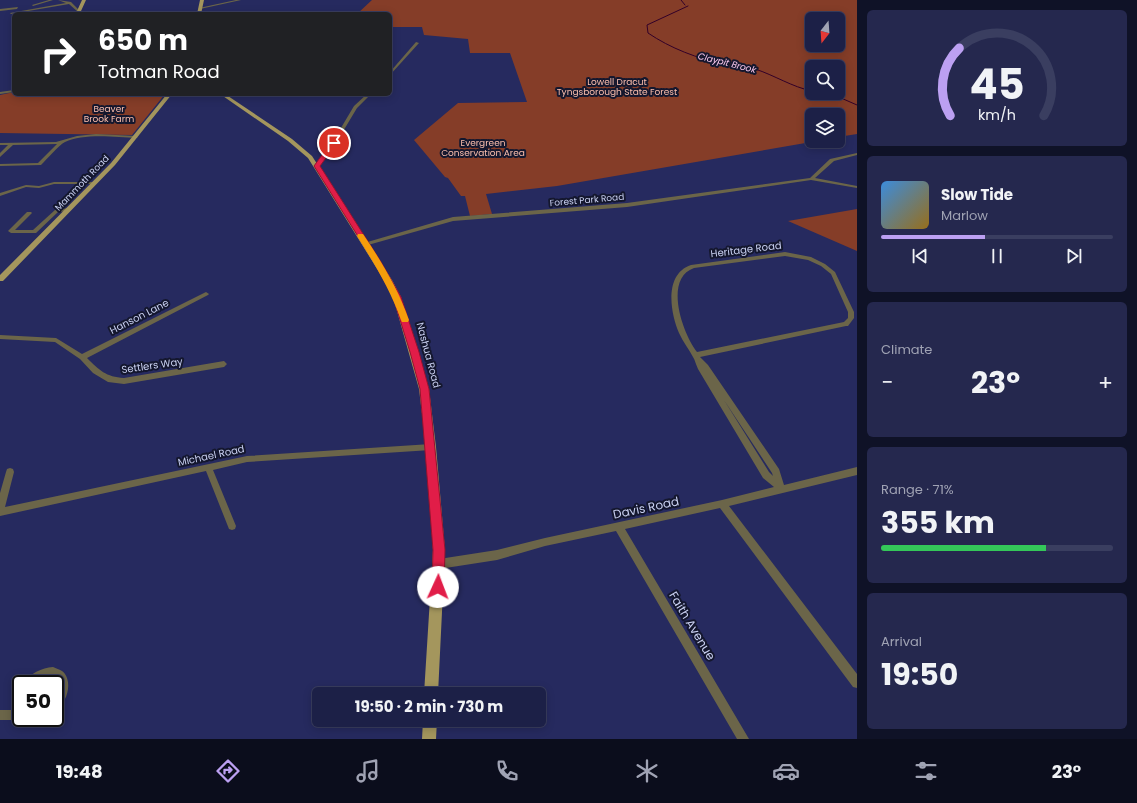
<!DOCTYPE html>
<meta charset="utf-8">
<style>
body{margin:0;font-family:Poppins,sans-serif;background:#25284e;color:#f1f3f6;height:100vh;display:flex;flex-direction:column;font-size:15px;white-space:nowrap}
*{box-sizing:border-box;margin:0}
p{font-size:13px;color:#a0a3b4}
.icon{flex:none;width:22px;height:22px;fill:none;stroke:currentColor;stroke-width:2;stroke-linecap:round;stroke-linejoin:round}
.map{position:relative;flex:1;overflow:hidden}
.details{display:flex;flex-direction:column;gap:10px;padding:10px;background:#0f1227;width:280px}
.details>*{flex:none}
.banner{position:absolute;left:12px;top:12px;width:380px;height:84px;border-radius:6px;box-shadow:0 2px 10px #0003,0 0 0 1px #3a3e60;background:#202124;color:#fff;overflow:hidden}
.needle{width:26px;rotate:197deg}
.buttons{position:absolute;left:805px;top:12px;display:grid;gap:8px}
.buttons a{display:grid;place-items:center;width:40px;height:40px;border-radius:6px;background:#1c2047;box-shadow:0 2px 10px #0003,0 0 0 1px #3a3e60;font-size:20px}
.speed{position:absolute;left:12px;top:675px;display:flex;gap:8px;font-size:20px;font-weight:700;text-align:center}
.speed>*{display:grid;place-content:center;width:52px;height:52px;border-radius:50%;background:#1c2047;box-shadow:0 2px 10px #0003,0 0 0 1px #3a3e60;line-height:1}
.speed .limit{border:2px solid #111;border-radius:6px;background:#fff;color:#111}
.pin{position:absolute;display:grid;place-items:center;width:34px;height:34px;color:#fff;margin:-17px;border:2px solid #fff;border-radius:50%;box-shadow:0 1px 4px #0007}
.me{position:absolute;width:44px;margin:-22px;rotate:2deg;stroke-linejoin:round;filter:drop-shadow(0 0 3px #0008)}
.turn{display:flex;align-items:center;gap:14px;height:84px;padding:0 20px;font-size:18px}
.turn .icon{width:52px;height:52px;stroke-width:2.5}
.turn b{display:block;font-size:28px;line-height:34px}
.big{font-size:30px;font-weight:700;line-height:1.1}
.details .widget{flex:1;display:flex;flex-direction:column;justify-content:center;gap:6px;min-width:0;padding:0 14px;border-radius:6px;background:#25284e}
.details .dial{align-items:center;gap:0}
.dial svg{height:104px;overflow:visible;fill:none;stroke:#3a3e60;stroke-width:7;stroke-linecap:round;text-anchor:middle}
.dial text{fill:#f1f3f6;stroke:none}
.song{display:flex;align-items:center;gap:12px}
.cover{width:48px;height:48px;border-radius:6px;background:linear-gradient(135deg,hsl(210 70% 55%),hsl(40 70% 35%))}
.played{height:4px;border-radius:2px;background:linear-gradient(90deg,#bca0f2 45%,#3a3e60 45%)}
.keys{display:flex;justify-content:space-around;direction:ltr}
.heat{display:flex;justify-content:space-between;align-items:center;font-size:22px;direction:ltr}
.charge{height:6px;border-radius:3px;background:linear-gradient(90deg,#34c759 71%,#3a3e60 0)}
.trip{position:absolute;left:312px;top:687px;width:234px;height:40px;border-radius:6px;background:#1c2047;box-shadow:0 2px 10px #0003,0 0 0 1px #3a3e60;font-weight:700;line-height:40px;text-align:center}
.tabs{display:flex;height:64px;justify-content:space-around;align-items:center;background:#0b0d1c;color:#a0a3b4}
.tabs .icon{width:28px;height:28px}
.tabs .current{color:#bca0f2}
.tabs b{font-size:18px;color:#f1f3f6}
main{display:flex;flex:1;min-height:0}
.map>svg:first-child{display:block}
.green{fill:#853d28;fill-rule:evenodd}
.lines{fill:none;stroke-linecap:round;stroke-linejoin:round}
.stream{stroke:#320029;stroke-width:1}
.minor{fill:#6b6549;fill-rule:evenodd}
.major{fill:#a4965d;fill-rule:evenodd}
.route{fill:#e11d48;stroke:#92132f}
.slow{fill:#f59e0b}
.labels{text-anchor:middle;stroke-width:4;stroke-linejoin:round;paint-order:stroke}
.far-water-label{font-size:9px;font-style:italic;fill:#fcc9ee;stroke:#14172e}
.far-park-label{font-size:9px;fill:#fbbeac;stroke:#14172e}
.far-street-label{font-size:9px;fill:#c9d0f1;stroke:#14172e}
.street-label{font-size:10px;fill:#c9d0f1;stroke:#14172e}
.near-street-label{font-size:12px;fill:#c9d0f1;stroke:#14172e}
</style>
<main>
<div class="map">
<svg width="857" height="739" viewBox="0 0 857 739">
<rect width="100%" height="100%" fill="#262a5f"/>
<!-- green -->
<path class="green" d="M372 0H857V134L838 137V115H812V141H817L557 186 486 194 492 214 470 216 465 196H461L448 178 445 177 414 140 458 103 527 102 510 53H470L468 39 424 35 422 27H390V14H357ZM812 19H838V45H812ZM812 67H838V93H812Z
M14 92V94H165L132 135 0 133V95Z
M857 209V251L788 221Z"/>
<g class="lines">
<!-- stream -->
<path class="stream" d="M681 0 685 5
M688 6 647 25 648 33C670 48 698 59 725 64 735 66 744 66 755 69 774 75 792 87 812 91
M820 93 841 98 857 105"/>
<!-- minor -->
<path class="minor" d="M49 0H53L33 6 32 5Z
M58 0 71 2 80 11 78 12 69 4 11 14 10 13 66 3Z
M236 0H241L200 9 199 8Z
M18 7 17 9 0 11V9Z
M416 42 419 43 390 75V72Z
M14 90V92L0 94V92Z
M367 94H371L357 108 336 143 319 167H315V166L332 143 354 106Z
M96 134 136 136 138 137 136 138C116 137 83 133 65 142 59 145 47 159 41 165L0 166V164L38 163 57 144 13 145 0 157V153L8 145H0V143L56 142 77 136Z
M857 153V155L834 161 815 178 857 186V188L811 180 627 207 453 221 368 245H364L363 244 364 243 453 217 627 203 810 178 830 159Z
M54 182H94L96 183 94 184H54L39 188 26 187 0 196V193L26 185 39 186Z
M68 208 70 209V211L58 212 36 233H11L8 231 27 212H31L32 213 15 230H33L55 210Z
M785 252 811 257 825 264 835 272 854 312V318L848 326H846L700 357 708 365 779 469 784 485 857 467V475L729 506 857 674V688L853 687 720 508 625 529 749 739H737L616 531 545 546 497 560 439 569 436 567 434 564 436 561 439 559 497 550 545 538 722 500 774 487 763 478 698 369C696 365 695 360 693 357 689 349 683 342 679 333 670 312 664 274 691 265ZM785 256 808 260 821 266 831 274 848 312V318L844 322 697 352C683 334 663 279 694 268ZM724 400 772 473 773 476 769 472Z
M206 292 209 294 208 295 87 358C99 370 106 377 124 378L224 361 227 364 224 367 124 384 108 382 93 373 80 359 55 342 0 339V335L56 338 82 354Z
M431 444 434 445 435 447 434 449 431 450 247 462 213 470 236 526 235 529 232 530 229 529 206 471 0 516V493L6 472 7 469 10 468 13 469 14 472 5 507 247 456Z
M53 667C55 668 59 669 62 671 74 680 67 705 55 709 55 705 54 700 55 695 56 689 59 685 55 679L46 678 38 684H25C29 673 42 668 53 667Z
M21 695V718H25V719L21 720H0V710H11L17 696Z"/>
<!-- major -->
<path class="major" d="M82 0H86L81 11 85 14H81L77 11Z
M200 0H204L201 14H197Z
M167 94H172L115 165 3 281H0V275L111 163Z
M220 94H225L292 139 312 156 392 280 401 297 429 389 436 447 445 550 438 694H424L433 550 426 447 419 389 393 297 384 280 308 158 288 141Z
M423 720H437L436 739H422Z"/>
</g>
<!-- route -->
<path class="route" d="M332 141 337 143 320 166 381 262 401 297 419 352 429 389 445 550 444 587 442 592 438 594 434 592 432 587 433 550 420 389 410 352 393 297 374 262 314 166Z"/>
<!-- slow -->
<path class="slow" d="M358 234H363C382 262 398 289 409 320L408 322H402L401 320C390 289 374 263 357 236Z"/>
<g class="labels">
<!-- far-water labels -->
<g class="far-water-label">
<text transform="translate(727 63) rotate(14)" y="3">Claypit Brook</text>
</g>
<!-- far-park labels -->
<g class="far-park-label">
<text x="617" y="85">Lowell Dracut<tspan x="617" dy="10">Tyngsborough State Forest</tspan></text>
<text x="109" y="112">Beaver<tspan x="109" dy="10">Brook Farm</tspan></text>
<text x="483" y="146">Evergreen<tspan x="483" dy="10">Conservation Area</tspan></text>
</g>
<!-- far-street labels -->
<g class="far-street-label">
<text transform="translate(82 183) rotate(-46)" y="3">Mammoth Road</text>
<text transform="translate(587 200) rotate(-5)" y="3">Forest Park Road</text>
</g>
<!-- street labels -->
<g class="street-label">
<text transform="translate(746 249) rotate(-7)" y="4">Heritage Road</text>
<text transform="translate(139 316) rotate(-27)" y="4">Hanson Lane</text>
<text transform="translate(429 355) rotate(75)" y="4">Nashua Road</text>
<text transform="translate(152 365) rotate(-8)" y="4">Settlers Way</text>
<text transform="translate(211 455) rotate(-12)" y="4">Michael Road</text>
</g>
<!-- near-street labels -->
<g class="near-street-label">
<text transform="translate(646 508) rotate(-12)" y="4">Davis Road</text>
<text transform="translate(692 626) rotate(59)" y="4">Faith Avenue</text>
</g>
</g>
</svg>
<div class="buttons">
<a><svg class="needle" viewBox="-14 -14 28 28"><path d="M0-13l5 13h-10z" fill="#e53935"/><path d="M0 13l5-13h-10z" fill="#a0a3b4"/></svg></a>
<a><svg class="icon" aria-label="search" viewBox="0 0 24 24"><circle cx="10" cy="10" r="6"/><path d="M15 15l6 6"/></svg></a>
<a><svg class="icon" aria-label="layers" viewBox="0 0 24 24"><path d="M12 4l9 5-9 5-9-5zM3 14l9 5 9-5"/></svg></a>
</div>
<div class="speed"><div class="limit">50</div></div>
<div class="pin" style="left:334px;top:143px;background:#d93025"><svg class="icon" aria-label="arrive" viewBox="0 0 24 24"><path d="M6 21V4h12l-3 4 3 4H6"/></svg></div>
<svg class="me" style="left:438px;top:587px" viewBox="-20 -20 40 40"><circle r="19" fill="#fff"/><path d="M0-13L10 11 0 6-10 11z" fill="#e11d48"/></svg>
<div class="trip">19:50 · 2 min · 730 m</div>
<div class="banner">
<div class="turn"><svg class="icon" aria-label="right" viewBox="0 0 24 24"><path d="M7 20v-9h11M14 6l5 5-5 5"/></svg><div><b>650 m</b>Totman Road</div></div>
</div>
</div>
<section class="details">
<div class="widget dial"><svg viewBox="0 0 100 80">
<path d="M14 69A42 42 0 1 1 86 69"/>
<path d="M14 69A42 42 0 0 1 21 17" stroke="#bca0f2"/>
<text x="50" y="56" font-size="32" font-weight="700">45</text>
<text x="50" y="72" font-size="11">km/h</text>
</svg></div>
<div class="widget">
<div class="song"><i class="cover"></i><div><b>Slow Tide</b><p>Marlow</p></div></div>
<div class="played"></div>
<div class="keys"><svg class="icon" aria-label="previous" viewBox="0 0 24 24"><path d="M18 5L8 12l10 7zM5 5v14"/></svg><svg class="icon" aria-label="pause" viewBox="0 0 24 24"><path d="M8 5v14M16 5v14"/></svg><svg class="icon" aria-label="next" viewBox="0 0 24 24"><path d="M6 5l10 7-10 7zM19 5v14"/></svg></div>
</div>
<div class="widget"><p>Climate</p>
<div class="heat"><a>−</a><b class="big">23°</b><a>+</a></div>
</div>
<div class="widget"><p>Range · 71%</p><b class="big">355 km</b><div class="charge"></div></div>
<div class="widget"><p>Arrival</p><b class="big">19:50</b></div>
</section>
</main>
<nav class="tabs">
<b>19:48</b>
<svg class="icon current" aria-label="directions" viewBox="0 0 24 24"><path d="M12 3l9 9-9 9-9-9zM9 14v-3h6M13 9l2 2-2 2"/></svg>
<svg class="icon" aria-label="music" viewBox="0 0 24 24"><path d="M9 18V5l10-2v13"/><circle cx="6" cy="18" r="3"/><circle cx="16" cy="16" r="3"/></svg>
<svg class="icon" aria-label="phone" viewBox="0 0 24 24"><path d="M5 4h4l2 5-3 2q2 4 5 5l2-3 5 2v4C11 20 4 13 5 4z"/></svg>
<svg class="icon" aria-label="climate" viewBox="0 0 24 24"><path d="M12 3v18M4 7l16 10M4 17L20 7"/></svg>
<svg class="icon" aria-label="car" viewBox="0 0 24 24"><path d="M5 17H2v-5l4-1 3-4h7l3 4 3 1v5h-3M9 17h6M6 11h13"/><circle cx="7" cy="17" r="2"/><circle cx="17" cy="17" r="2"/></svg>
<svg class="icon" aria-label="filters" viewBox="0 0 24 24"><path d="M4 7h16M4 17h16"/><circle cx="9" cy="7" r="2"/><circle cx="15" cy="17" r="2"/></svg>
<b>23°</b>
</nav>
